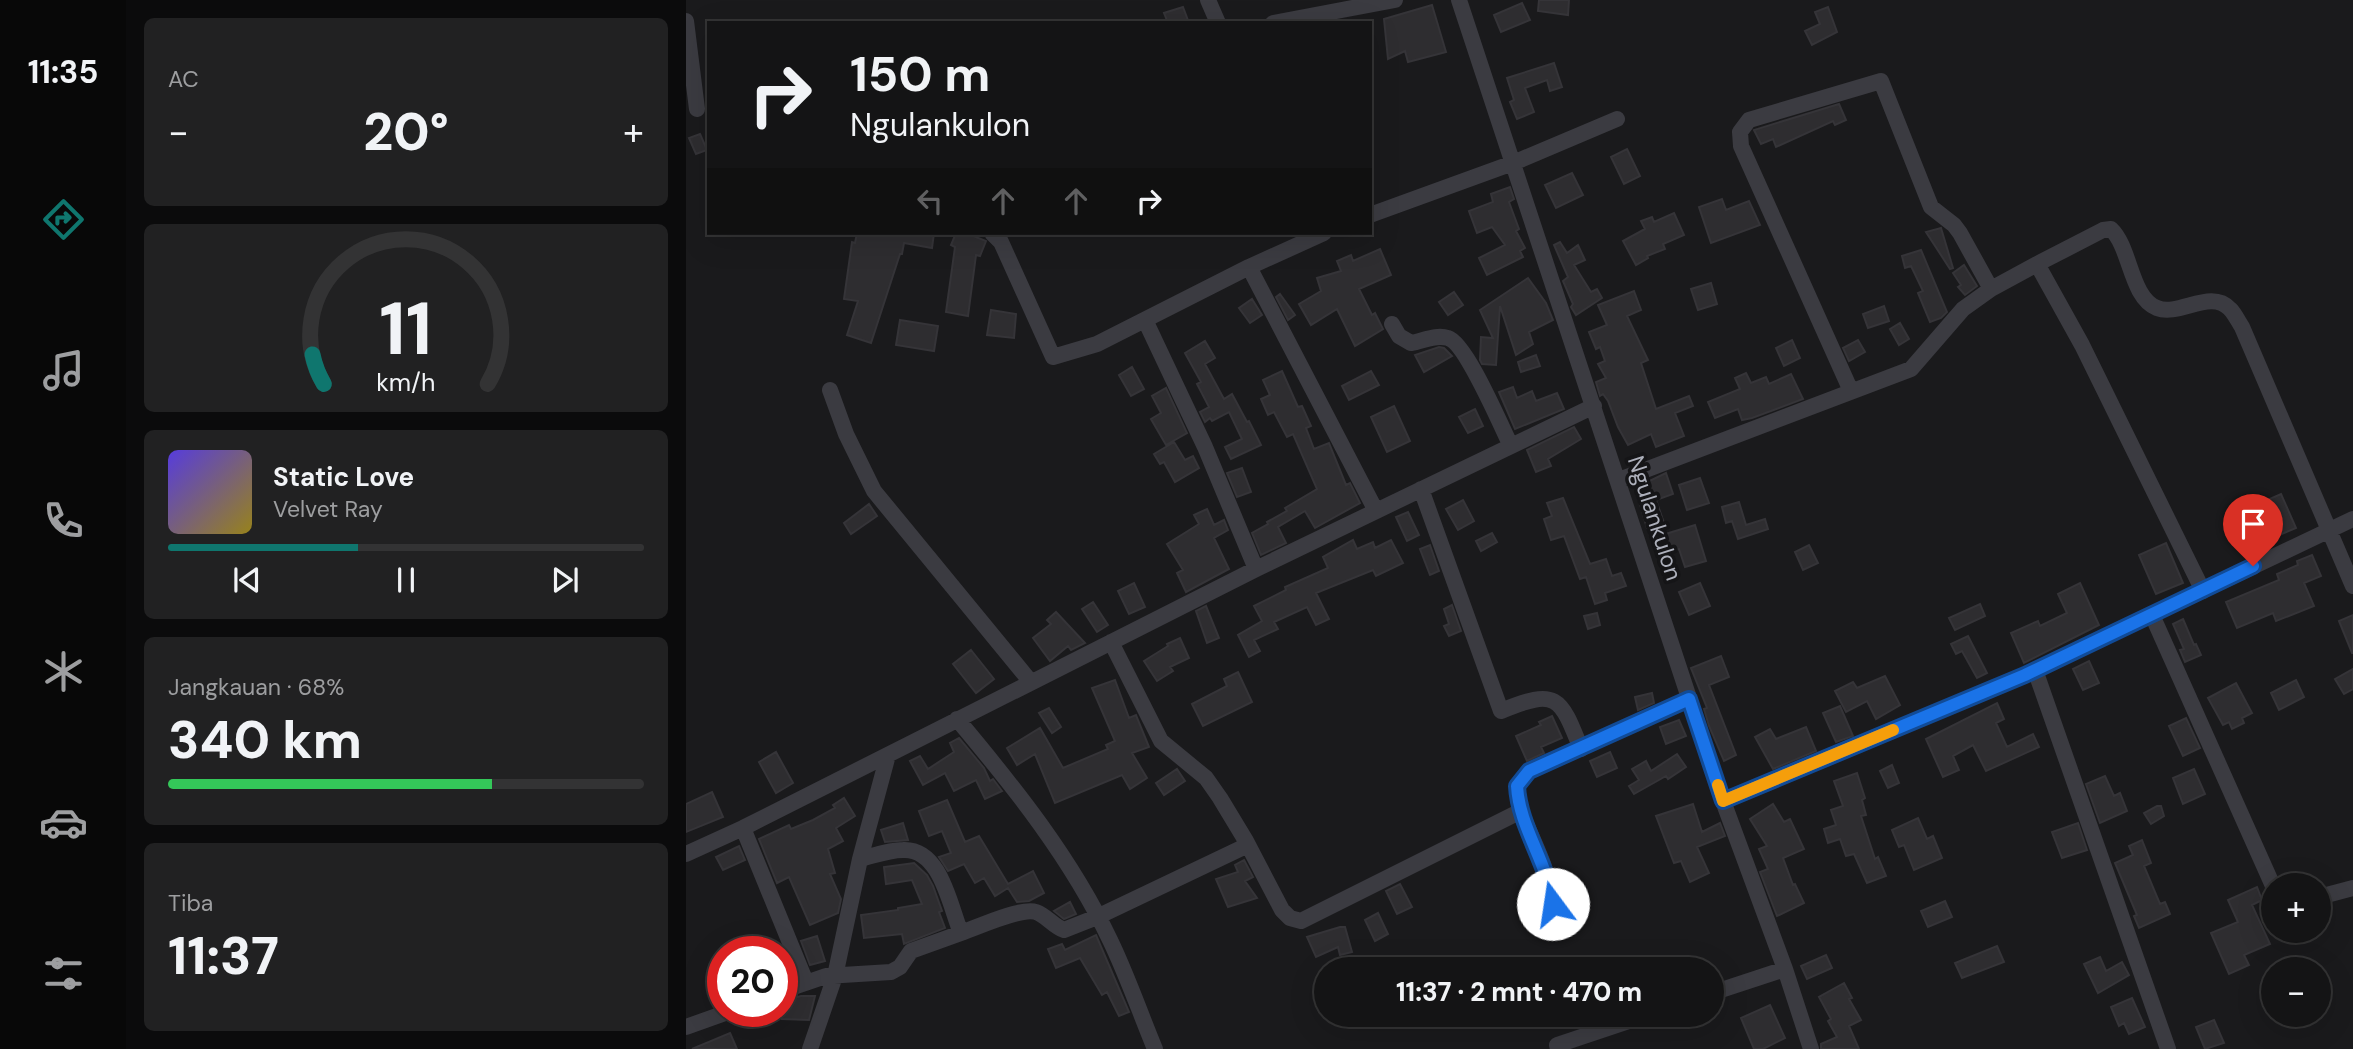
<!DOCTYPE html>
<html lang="id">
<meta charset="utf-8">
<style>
body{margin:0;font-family:"DM Sans",sans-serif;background:#212122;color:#f1f3f6;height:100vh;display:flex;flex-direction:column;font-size:26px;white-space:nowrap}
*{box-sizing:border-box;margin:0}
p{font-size:23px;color:#9d9ea0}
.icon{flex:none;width:38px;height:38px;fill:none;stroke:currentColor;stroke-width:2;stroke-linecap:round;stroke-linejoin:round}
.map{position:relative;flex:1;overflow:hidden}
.details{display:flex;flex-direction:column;gap:18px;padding:18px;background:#0b0b0c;width:560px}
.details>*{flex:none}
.top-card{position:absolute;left:21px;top:21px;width:665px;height:214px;border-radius:0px;box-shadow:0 7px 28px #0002,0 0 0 2px #333334;background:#141415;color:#f1f3f6;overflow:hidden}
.buttons{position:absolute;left:1575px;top:873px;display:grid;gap:14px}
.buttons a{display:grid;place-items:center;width:70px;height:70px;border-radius:50%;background:#141415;box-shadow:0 7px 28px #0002,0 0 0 2px #333334;font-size:35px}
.speed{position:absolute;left:21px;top:936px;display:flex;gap:14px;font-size:35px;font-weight:700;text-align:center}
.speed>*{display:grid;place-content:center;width:91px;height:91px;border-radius:50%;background:#141415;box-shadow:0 7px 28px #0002,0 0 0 2px #333334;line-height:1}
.speed .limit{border:10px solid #d22;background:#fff;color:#111}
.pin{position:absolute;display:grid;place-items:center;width:60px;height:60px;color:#fff;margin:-72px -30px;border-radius:50% 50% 50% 0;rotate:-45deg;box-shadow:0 0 7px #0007}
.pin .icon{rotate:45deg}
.me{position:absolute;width:77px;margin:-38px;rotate:346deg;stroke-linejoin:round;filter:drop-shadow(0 0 5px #0008)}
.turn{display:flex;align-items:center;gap:24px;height:147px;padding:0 28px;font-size:32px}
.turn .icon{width:91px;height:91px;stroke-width:2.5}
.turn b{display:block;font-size:49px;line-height:60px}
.lanes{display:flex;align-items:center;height:66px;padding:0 28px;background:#0003;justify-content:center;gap:35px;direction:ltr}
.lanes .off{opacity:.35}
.big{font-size:52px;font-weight:800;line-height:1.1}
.details .widget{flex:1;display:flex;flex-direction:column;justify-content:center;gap:10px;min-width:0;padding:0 24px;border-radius:10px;background:#212122}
.details .dial{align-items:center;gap:0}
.dial svg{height:182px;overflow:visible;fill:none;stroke:#333334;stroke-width:7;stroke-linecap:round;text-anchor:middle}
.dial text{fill:#f1f3f6;stroke:none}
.song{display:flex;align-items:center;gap:21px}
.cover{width:84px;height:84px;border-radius:10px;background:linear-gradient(135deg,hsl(250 70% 55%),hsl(50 70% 35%))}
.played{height:7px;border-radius:4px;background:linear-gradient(90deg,#0f766e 40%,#333334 40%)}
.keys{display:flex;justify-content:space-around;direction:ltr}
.heat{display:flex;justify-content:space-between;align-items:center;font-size:38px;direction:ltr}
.charge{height:10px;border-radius:5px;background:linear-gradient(90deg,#34c759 68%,#333334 0)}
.trip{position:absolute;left:628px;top:957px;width:410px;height:70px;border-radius:35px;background:#141415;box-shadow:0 7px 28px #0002,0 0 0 2px #333334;font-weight:800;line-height:70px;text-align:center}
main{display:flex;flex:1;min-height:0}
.dock{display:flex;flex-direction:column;width:126px;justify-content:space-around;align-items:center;background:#080808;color:#9d9ea0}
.dock .icon{width:49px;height:49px}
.dock .on{color:#0f766e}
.dock b{font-size:32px;color:#f1f3f6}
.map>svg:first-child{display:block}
.building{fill:#2e2d30;stroke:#353438;stroke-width:2}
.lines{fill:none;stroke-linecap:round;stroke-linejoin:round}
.minor{stroke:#3b3b41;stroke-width:16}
.route-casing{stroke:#114b97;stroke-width:18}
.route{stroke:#1a73e8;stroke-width:12}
.slow{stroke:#f59e0b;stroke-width:12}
.labels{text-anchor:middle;stroke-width:7;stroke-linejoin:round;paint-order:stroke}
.street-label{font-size:23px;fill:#adb0bb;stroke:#151517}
</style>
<main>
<nav class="dock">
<b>11:35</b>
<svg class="icon on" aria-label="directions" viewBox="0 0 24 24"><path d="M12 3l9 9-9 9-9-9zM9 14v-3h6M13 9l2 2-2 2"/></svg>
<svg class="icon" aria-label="music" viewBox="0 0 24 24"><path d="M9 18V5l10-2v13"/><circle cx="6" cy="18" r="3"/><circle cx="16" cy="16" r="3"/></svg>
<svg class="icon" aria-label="phone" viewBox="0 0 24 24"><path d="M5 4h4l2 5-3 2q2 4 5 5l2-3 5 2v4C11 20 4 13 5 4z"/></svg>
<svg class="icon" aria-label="climate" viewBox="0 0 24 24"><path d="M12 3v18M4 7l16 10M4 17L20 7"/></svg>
<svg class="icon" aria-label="car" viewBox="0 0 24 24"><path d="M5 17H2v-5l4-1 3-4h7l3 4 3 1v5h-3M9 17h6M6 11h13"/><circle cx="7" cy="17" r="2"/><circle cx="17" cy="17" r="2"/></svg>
<svg class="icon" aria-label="filters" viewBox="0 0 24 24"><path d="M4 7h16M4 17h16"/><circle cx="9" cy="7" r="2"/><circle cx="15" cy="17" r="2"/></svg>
</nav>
<section class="details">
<div class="widget"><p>AC</p>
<div class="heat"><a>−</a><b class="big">20°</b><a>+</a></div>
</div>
<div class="widget dial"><svg viewBox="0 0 100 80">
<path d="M14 69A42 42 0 1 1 86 69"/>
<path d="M14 69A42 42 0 0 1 9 56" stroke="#0f766e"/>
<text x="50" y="56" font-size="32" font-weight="700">11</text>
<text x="50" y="72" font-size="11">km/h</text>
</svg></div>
<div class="widget">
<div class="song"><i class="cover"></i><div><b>Static Love</b><p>Velvet Ray</p></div></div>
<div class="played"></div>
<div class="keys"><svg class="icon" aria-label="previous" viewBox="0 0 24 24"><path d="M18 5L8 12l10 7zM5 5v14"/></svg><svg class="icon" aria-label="pause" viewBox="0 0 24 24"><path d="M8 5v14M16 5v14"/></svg><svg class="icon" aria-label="next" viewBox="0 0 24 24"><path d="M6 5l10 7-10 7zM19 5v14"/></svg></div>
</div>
<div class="widget"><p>Jangkauan · 68%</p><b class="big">340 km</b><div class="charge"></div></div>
<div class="widget"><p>Tiba</p><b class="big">11:37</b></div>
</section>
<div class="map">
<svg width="1667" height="1049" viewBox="0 0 1667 1049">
<rect width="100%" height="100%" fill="#1a1a1c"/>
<!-- building -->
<path class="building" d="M853 0H883L882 15 852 11Z
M836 3 844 20 815 32 808 15Z
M746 5 760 52 722 62 719 51 702 59 698 19Z
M497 7 503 23H482L478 13Z
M1142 7 1151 32 1126 45 1119 31 1134 24 1129 12Z
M868 63 876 87 864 91 861 80 839 88 848 112 831 119 824 102 828 100 821 78Z
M1153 104 1160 120 1149 125 1147 121 1090 147 1087 139 1075 144 1068 130Z
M14 134 21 150 10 154 3 138Z
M941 149 954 176 938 184 925 157Z
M886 173 897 195 870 208 859 185Z
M824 187 828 199 823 202 833 229 830 231 839 248 834 251 837 257 801 275 793 258 819 245 806 227 791 233 783 211 807 202 805 194Z
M1036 199 1040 210 1063 201 1074 225 1025 243 1013 207Z
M988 213 998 235 977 244 979 249 961 256 962 258 950 265 937 241 959 229 955 221 966 217 968 222Z
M1255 228 1267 268 1264 269 1240 232Z
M171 233H248L246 248 218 243 216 254H214L185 343 161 335 172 301 158 299 166 242 169 243Z
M270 233H280L300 241 294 256 290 255 282 316 260 312 269 247 265 245Z
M874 242 881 253 892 245 899 260 888 265 905 292 911 289 916 298 890 315 885 307 887 304 877 281 882 277 868 245Z
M694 249 705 275 673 289 686 315 689 313 697 329 669 346 651 309 625 325 613 304 635 291 631 278 655 271 651 261 665 255 667 261Z
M1235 250 1261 312 1255 318 1244 322 1232 293 1237 291 1225 266 1219 268 1216 256Z
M1278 265 1291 286 1279 295 1272 287 1275 285 1267 273Z
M842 278 860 303 867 320 843 332 847 344 830 355 814 306 810 365 796 364 794 360 795 337 807 338 794 310Z
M1025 283 1031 304 1012 310 1005 289Z
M948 291 955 310 941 316 962 360 955 363 970 409 1003 396 1007 406 989 413 998 436 970 447 965 434 942 445 932 427 922 401 917 394 914 396 910 382 920 378 912 364 919 361 914 347 910 349 903 332 921 325 912 305Z
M768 292 777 305 762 315 753 302Z
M594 294 609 315 602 320 590 297Z
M566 299 576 315 564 323 553 308Z
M1198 306 1203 321 1182 328 1177 314Z
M305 310 330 314 328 338 301 335Z
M214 320 252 326 248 351 210 345Z
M1214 323 1223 339 1213 345 1204 329Z
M1106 340 1114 358 1098 366 1090 348Z
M1172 340 1179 352 1163 361 1157 348Z
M519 341 529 358 519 364 538 399 546 394 561 422 563 421 575 445 545 459 539 447 556 439 543 412 526 421 524 418 519 422 514 412 523 407 511 384 515 382 499 353Z
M753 347 758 348 766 356 738 372 729 355Z
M850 355 854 366 835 372 832 362Z
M446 367 458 389 445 396 433 375Z
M596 371 612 407 616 406 625 426 620 428 628 449 643 443 660 485 664 483 674 503 629 528 619 511 592 527 600 543 575 555 566 533 582 524 581 522 601 511 599 508 631 489 607 434 601 437 588 412 582 415 575 399 584 395 577 380Z
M685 371 693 385 663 400 656 386Z
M1060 373 1065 383 1080 377 1083 384 1105 374 1117 399 1066 418 1056 420 1052 409 1029 418 1022 402 1054 389 1049 378Z
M827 387 831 398 846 391 850 401 871 393 878 409 829 429 813 392Z
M480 388 501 433 480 445 465 419 475 413 466 396Z
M708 406 724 441 701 452 685 417Z
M789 409 797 426 782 433 773 417Z
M888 427 895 439 862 459 865 466 850 472 841 450Z
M488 442 499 460 507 456 513 468 489 482 478 462 474 464 468 454Z
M556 468 565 492 551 497 541 473Z
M980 473 987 494 970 500 978 523 961 528 949 488Z
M1014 478 1023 503 1001 510 993 485Z
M1595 494 1610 528 1586 538 1572 504Z
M877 498 904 564 920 559 926 576 935 573 940 586 919 593 921 600 909 604 900 577 894 579 878 536 865 540 858 519 866 516 861 503Z
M777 500 788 521 772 530 760 509Z
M1053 502 1060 525 1079 519 1082 529 1052 539 1046 521 1040 523 1036 507Z
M183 504 191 516 165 534 158 523Z
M521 509 528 525 538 520 542 530 528 538 543 569 500 592 491 573 497 570 481 544 513 524 508 515Z
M722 512 733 535 721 541 710 517Z
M1009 525 1020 561 999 567 993 549 979 553 973 536Z
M806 533 811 542 795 551 790 541Z
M667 540 671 549 687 542 689 548 705 540 717 563 690 576 687 570 630 593 643 619 630 625 621 607 588 622 592 629 568 640 574 651 563 657 552 635 576 621 568 606 600 590 599 587 642 568 637 557Z
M1480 543 1497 583 1470 594 1453 555Z
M744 545 753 571 744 575 734 549Z
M1123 545 1132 563 1117 570 1109 552Z
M1626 555 1635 576 1618 583 1628 606 1590 621 1587 613 1551 628 1540 602 1593 580 1591 574 1612 565 1611 561Z
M448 583 459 607 443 614 432 591Z
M1014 583 1024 606 1003 615 993 592Z
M1394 583 1413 625 1338 663 1325 633 1352 621 1354 626 1381 613 1372 594Z
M407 602 422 625 411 632 396 609Z
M1294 604 1299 616 1269 630 1263 618Z
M766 605 775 631 763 636 758 626 763 624 758 609Z
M520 606 533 638 521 643 510 611Z
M370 612 399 643 385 650 382 646 364 661 347 638 365 624 361 620Z
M911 613 914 625 902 629 898 616Z
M1667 615V653H1666L1653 621Z
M1497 619 1508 645 1510 644 1515 655 1499 662 1494 650 1498 649 1487 624Z
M1282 636 1301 673 1291 678 1276 651 1270 654 1265 644Z
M494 638 503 658 484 667 487 671 471 681 458 661 482 646 481 644Z
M285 650 308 679 290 693 267 664Z
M1035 656 1043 677 1023 685 1050 755 1038 761 1023 726 1018 709 1021 708 1005 668Z
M1403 661 1413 683 1397 690 1387 669Z
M1667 669V689L1658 694 1649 679Z
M552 672 566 702 517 726 506 704 541 686 538 679Z
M1199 676 1214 705 1190 719 1181 701 1160 712 1149 691 1167 682 1171 688Z
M429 680 443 718 450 715 463 747 446 753 461 778 444 789 436 775 369 803 349 754 331 765 321 748 354 728 377 768 422 749 420 745 429 741 406 688Z
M1610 680 1618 697 1593 710 1585 693Z
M1550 683 1566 713 1556 718 1558 723 1546 729 1543 722 1537 725 1522 698Z
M966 693 968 703 952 710 949 697Z
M1311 703 1318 719 1310 723 1321 747 1347 734 1353 747 1300 771 1287 745 1267 756 1273 770 1257 777 1240 739Z
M1154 706 1167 736 1150 742 1137 713Z
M363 708 375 727 366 733 353 713Z
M866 716 876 738 855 747 858 753 841 761 830 736 855 725 853 722Z
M1500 718 1514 748 1497 756 1483 726Z
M993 720 1000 736 980 744 974 727Z
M1120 727 1130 751 1087 769 1069 737 1084 729 1090 739Z
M273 738 298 768 304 781 307 779 316 791 299 799 290 780 268 791 259 773 237 785 224 761 234 756 242 769 268 752 264 743Z
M90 752 107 783 90 793 73 762Z
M924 752 931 768 911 777 904 761Z
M991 754 1000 767 982 779 980 776 948 794 943 786 953 780 946 769 960 761 965 771Z
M1206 765 1213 783 1202 788 1194 771Z
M491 769 499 781 478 795 470 783Z
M1508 769 1519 794 1497 804 1487 778Z
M1171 773 1179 798 1176 800 1180 815 1175 816 1189 859 1192 857 1200 876 1181 883 1168 854 1160 856 1154 839 1142 843 1138 829 1150 825 1145 810 1157 806 1148 781Z
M1419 776 1428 796 1434 793 1441 811 1414 823 1400 784Z
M26 792 37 817 0 832V804Z
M158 798 169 816 150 828 157 841 142 849 149 873 144 874 155 899 152 913 124 925 103 877 91 883 73 839 103 825 105 829 127 820 149 808 147 805Z
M261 800 279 842 293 836 322 884 347 871 358 893 343 901 331 902 322 888 309 896 298 878 289 883 278 864 262 871 253 857 265 853 256 831 243 836 233 811Z
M1007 804 1016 832 1034 823 1039 836 1011 847 1023 873 1004 882 995 861 988 863 970 816Z
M1087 804 1098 822 1104 819 1118 849 1097 858 1107 885 1109 884 1118 903 1091 916 1074 872 1082 869 1073 849 1081 846 1064 819Z
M1471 806H1475L1478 816 1465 824 1458 813Z
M1232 818 1241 839 1247 836 1256 858 1228 870 1218 845 1213 847 1206 830Z
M217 823 222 840 199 842 195 830Z
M1392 823 1401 850 1376 858 1366 832Z
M1456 840 1465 863 1458 866 1474 904 1479 902 1484 914 1453 928 1448 916 1451 915 1429 863 1447 855 1443 846Z
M53 846 59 860 37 870 30 857Z
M558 860 567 877 559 881 571 898 542 907 530 879 552 872 549 865Z
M228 863 241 875 247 886 256 911 253 912 259 928 218 944 216 934 178 938 175 915 212 910V908L236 904 226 880 200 884 198 867Z
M714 884 726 907 711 914 700 891Z
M1571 887 1576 900 1566 905 1584 944 1558 955 1563 965 1543 974 1525 933 1552 922 1542 900Z
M1259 901 1266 917 1242 927 1235 911Z
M384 902 390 914 378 919 368 911Z
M692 913 702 934 689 941 679 920Z
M654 927H659L666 952 654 955 652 947 630 957 621 937Z
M410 935 443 1012 433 1016 421 992 416 995 394 958 370 968 362 949 376 944 379 950Z
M131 936 139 961 124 965 115 941Z
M1311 946 1318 962 1276 978 1269 963Z
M1140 955 1146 968 1121 979 1115 966Z
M1414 957 1420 971 1436 962 1443 975 1412 993 1398 964Z
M1158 983 1166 998 1163 999 1175 1020 1163 1026 1173 1049H1135V1044L1151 1037 1142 1021 1145 1019 1133 997Z
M115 996H129L123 1020 96 1019V1001Z
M1446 998 1459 1027 1443 1034 1438 1023 1433 1026 1425 1007Z
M1084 1005 1099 1038 1077 1049H1068L1055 1018Z
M1528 1020 1538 1043 1519 1049 1510 1027Z
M44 1033 51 1049H6Z"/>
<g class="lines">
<!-- minor -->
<path class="minor" d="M522 0 532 23
M773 0 1037 801 1099 969 1125 1049
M0 21 11 109
M587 23 709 0
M684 215 827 163 931 119
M306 233 315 242 367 357 411 344 563 267 638 233
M1351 264 1417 230 1425 229C1445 248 1444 297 1471 308 1493 317 1525 288 1544 309 1549 314 1552 321 1556 327L1667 586
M563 267 690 511
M459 320 519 447 570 569
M706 324 713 336 725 343C737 341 750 334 762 338 780 343 815 426 825 446
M144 390 160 434 188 491 344 681
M1165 391 1055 146 1054 132 1063 120 1195 81 1245 207 1268 225 1274 233 1305 289
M933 480 1225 369 1277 309 1305 289 1351 264 1396 345 1517 591
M735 489 815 711C871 688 874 696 895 749
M1466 615 1587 886
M425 642 475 741 520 778 534 798 560 841 596 910 604 918 615 921 829 814 834 810V807L831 786 843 771 1003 699
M1349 670 1482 1049
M271 719C328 787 385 858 424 940 441 975 454 1013 469 1049
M1037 801 1339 675 1667 519
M834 810C846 840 872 884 864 916
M57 828 120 982
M0 854 57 828 570 569 908 406
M174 859C187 856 202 850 217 850 255 848 264 907 275 933 292 927 335 907 350 912 361 916 367 926 378 930L411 917 562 845
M1633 897 1667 888
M96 991 140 976 205 972 214 967 225 951 275 933
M1026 993 1099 969
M0 1027 42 1012
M124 1049 149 976 174 859 202 755
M872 1049 871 1045 961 1015"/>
</g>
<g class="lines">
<defs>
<path id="route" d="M867 904C862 863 833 827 831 786L843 771 1003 699 1037 801 1339 675 1567 566"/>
</defs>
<!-- route casing -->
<use href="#route" class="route-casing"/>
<!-- route -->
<use href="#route" class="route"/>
<!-- slow -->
<path class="slow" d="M1032 785 1037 801 1207 730"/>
</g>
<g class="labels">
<!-- street labels -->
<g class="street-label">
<text transform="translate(969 518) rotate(72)" y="8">Ngulankulon</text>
</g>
</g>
</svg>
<div class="buttons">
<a>+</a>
<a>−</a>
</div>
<div class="speed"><div class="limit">20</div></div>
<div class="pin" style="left:1567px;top:566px;background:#d93025"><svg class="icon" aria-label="arrive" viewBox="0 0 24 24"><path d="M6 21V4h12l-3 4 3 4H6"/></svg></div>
<svg class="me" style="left:867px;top:904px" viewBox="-20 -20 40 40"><circle r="19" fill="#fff"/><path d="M0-13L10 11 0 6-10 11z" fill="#1a73e8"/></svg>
<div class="trip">11:37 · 2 mnt · 470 m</div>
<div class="top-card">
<div class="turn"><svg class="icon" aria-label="right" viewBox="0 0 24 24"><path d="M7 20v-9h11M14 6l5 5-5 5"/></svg><div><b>150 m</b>Ngulankulon</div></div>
<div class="lanes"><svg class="icon off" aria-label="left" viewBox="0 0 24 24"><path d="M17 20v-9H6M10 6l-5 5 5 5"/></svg><svg class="icon off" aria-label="ahead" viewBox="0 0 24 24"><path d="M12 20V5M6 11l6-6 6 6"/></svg><svg class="icon off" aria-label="ahead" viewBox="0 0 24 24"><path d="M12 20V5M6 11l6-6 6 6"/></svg><svg class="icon" aria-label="right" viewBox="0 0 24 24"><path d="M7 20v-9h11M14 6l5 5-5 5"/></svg></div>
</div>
</div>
</main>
